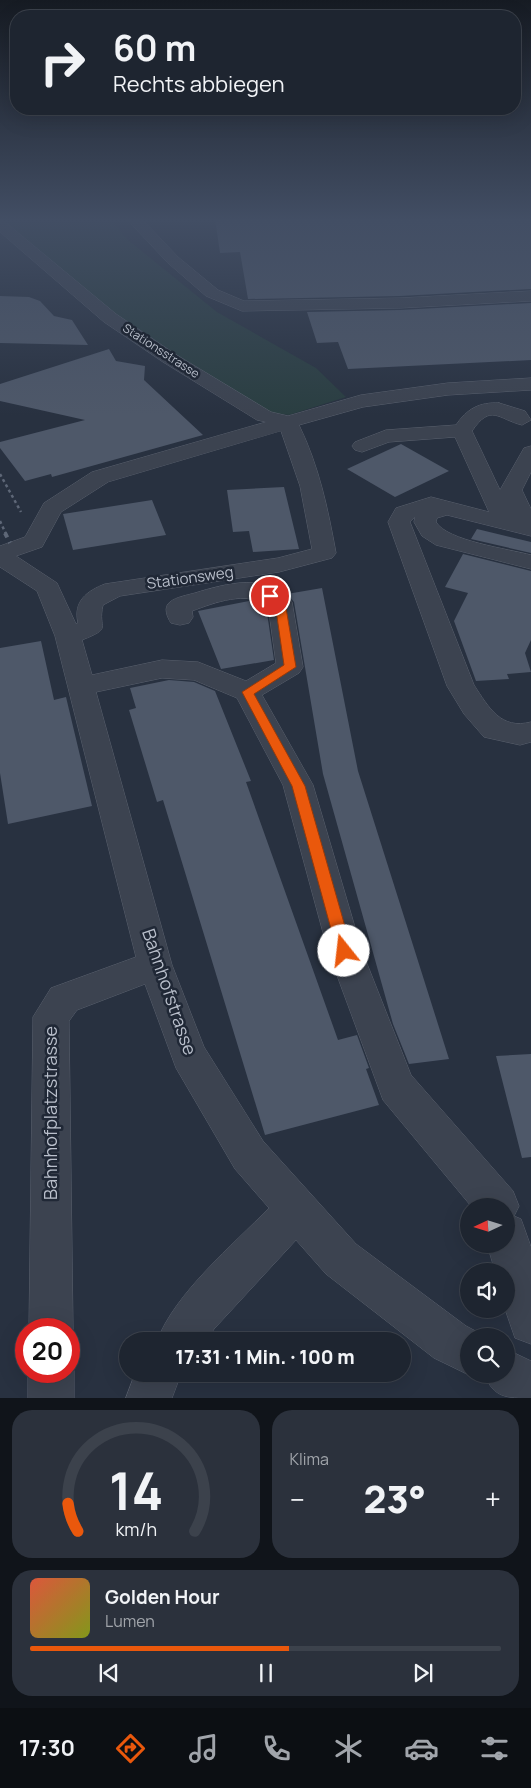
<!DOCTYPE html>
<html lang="de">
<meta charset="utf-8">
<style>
body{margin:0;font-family:Manrope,sans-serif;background:#2b313c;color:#f1f3f6;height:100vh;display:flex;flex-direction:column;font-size:19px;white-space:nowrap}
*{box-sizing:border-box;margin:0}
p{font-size:16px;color:#a1a5ab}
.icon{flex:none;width:28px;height:28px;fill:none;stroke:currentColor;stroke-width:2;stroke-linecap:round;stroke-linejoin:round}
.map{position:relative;height:1398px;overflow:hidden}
.sheet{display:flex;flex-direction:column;gap:12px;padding:12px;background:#10141a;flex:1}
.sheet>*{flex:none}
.top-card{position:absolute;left:10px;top:10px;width:511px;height:105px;border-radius:20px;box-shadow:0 5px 20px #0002,0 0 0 1px #3c424c;background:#1e2530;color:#f1f3f6;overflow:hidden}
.needle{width:32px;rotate:266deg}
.controls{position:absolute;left:460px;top:1198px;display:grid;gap:10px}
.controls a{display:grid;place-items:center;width:55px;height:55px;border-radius:50%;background:#1e2530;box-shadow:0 5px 20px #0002,0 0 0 1px #3c424c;font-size:25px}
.speed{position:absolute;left:15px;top:1318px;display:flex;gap:10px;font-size:25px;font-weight:700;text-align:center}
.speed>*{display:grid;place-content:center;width:65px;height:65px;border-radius:50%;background:#1e2530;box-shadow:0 5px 20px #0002,0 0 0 1px #3c424c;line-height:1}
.speed .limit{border:8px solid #d22;background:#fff;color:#111}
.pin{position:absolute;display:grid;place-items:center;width:42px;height:42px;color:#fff;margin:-21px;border:2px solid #fff;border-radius:50%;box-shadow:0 1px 5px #0007}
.me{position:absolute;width:55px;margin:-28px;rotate:344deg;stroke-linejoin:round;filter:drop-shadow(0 0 4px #0008)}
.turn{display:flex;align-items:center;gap:18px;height:105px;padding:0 20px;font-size:22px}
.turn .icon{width:65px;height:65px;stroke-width:2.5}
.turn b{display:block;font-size:35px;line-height:42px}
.big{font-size:38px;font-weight:800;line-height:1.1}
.sheet .widget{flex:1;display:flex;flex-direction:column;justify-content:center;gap:8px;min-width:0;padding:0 18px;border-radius:20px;background:#2b313c}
.sheet .dial{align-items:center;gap:0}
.dial svg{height:130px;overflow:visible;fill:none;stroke:#3c424c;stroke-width:7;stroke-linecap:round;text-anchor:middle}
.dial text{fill:#f1f3f6;stroke:none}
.song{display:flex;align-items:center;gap:15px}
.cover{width:60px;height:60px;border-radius:8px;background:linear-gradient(135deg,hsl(10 70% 55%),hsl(70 70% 35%))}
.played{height:5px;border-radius:2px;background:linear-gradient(90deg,#ea580c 55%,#3c424c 55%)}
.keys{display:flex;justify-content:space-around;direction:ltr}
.heat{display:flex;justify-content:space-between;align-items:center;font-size:28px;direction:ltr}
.sheet .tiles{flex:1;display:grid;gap:12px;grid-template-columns:1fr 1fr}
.widget:last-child{grid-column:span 2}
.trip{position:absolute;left:119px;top:1332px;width:292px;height:50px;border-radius:25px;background:#1e2530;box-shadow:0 5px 20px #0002,0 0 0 1px #3c424c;font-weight:800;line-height:50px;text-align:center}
.tab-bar{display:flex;height:80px;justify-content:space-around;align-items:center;background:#0c0f13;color:#a1a5ab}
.tab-bar .icon{width:35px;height:35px}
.tab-bar .active{color:#ea580c}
.tab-bar b{font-size:22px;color:#f1f3f6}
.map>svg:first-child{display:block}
.green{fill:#2a3e41}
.building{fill:#4e5869}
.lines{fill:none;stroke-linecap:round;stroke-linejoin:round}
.minor-casing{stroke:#5a616e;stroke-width:1}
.minor{fill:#3c4350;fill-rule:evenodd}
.rail-far1{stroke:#5e6777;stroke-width:2.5;stroke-dasharray:3 3;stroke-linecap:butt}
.rail{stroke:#5e6777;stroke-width:4;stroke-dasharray:5 5;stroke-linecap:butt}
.route{fill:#ea580c;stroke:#983908}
.labels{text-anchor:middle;stroke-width:5;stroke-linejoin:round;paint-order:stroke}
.far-street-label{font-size:12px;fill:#b9bfcb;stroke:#202836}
.street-label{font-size:15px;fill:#b9bfcb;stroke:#202836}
.near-street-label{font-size:18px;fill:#b9bfcb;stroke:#202836}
</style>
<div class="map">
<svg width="531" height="1398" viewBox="0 0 531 1398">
<rect width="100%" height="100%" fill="#283140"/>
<!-- green -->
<path class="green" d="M0 219H110L128 240 217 312 316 368 346 397 289 415 264 412 110 315 0 222Z"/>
<!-- building -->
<path class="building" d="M215 219H531V289L400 296 248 299 240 252 220 253Z
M0 296 29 297 40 301 54 316 72 320 88 345 0 343Z
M531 303V360L348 369 338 342 317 343 307 312 400 310Z
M109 349 116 361 145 366 144 380 203 435 52 477 51 474 25 481 0 448V442L85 420 0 401V384Z
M401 444 449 471 395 497 347 469Z
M284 487 299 549 253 552 249 531 233 532 227 490Z
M152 500 166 535 73 550 63 514Z
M477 529 531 542V553L471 539Z
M463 554 531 571V640L525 653 531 672 507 674 509 679 476 681 454 621 468 593 445 587Z
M322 588 358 771 449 1059 409 1064 393 1024 323 774 294 602 287 594Z
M249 601 266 606 274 660 221 669 198 611Z
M41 641 54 700 66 697 92 806 8 824 0 773V648Z
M169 680 194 682 215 691 251 781 246 782 338 1040 357 1035 369 1068 366 1069 379 1105 265 1135 163 800 157 802 129 710 136 708 130 688Z
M531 1054V1157L522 1158 496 1056Z"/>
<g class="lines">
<defs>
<path id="minor" d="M127 219H142L178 257 218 290 244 301 400 298 531 291V301L400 308 242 311 206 296 168 263Z
M0 221 5 222 116 314 175 354 271 412 288 416 361 395 448 383 531 378V390L448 395 363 407 299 425C319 466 328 509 336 553L332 558 279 572 120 596 103 605C97 630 114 627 82 640L92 675 162 660 198 662 246 681 276 663 268 605C245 591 216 602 192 611L193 617 189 623 180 625 171 623C167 617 163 607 170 602 176 597 188 595 195 593 224 584 272 571 292 602L303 667 299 673 262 695 313 785 362 951 411 1075 513 1191 519 1206 514 1216 521 1219 531 1247V1344L515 1338 505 1309 506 1271H495L487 1244H506V1206H471L383 1100 328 951 283 785 237 698 194 680 162 678 96 692 172 965 204 1047 263 1141 356 1244 466 1326 485 1336H469V1374H471L469 1375 434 1358 326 1274 296 1240 214 1329 206 1341H157C175 1293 233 1245 269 1208L235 1169 176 1068 145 984 77 1010 69 1021 73 1329 69 1340V1329H29L33 1017 51 988 136 957 55 636 37 591 0 567V546L25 537 44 503 92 472 266 422 257 420 163 362 104 322 0 232ZM281 431 300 486 312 549 278 558 105 584C87 591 73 601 78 623L76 624 57 583 16 556 42 547 61 512 108 482Z
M499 403 525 411 531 420 522 425C498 419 491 403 472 431L500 490 524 448 531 446V472L522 490 531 509V536L447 515 437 518 436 522C447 541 509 549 531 555V569L436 545 422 536 414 522 415 517 410 522 474 685C489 708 501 730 531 722V742L520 745 484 737 464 714 447 686 388 522 396 508 431 497 489 512 455 437 389 442 362 452 355 450 352 446 355 442 386 430 456 425C467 409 479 402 499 403Z
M506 1349 531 1361V1398C506 1398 494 1398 484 1374H506Z
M69 1358 74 1371V1398H28V1371H69Z
M135 1374H181L172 1398H126Z"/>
</defs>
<!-- minor casing -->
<use href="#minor" class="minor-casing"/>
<!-- minor -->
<use href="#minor" class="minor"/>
<!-- rail-far1 -->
<path class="rail-far1" d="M0 474 21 512
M0 521 6 534"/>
<!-- rail -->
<path class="rail" d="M5 533 10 543"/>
</g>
<!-- sky -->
<linearGradient id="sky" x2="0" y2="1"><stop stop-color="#161b23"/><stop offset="0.53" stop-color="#424e64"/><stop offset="1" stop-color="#424e64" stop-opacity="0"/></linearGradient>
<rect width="531" height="415" fill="url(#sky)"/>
<!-- route -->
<path class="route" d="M270 593 285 602 296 667 254 694 305 786 352 951 350 956 344 957 339 956 337 951 292 786 242 692 284 665 275 603 264 596Z"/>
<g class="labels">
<!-- far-street labels -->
<g class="far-street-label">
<text transform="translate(161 351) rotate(33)" y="4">Stationsstrasse</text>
</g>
<!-- street labels -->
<g class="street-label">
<text transform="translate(190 578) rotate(-8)" y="5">Stationsweg</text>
</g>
<!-- near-street labels -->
<g class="near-street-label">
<text transform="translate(169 992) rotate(71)" y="6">Bahnhofstrasse</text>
<text transform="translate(51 1113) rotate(-90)" y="6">Bahnhofplatzstrasse</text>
</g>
</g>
</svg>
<div class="controls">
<a><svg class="needle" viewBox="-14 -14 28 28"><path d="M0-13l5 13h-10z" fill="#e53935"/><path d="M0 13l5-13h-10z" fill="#a1a5ab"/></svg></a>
<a><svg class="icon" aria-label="sound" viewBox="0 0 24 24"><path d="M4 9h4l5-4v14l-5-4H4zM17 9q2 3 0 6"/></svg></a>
<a><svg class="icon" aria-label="search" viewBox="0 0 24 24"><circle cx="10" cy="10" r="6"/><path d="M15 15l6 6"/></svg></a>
</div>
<div class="speed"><div class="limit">20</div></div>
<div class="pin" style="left:270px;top:596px;background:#d93025"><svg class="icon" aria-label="arrive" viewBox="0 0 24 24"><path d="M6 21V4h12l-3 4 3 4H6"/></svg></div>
<svg class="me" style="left:344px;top:951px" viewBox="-20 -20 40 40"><circle r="19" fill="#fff"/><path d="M0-13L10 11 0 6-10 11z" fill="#ea580c"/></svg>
<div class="trip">17:31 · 1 Min. · 100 m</div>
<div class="top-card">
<div class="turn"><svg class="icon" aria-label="right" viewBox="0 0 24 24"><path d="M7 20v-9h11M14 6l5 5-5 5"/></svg><div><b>60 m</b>Rechts abbiegen</div></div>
</div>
</div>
<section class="sheet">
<div class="tiles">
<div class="widget dial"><svg viewBox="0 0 100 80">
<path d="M14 69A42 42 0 1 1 86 69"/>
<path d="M14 69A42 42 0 0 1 8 52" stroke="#ea580c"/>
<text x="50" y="56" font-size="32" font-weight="700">14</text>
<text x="50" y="72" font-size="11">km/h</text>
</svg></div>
<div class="widget"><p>Klima</p>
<div class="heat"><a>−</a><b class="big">23°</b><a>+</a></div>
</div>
<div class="widget">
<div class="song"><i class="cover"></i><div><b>Golden Hour</b><p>Lumen</p></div></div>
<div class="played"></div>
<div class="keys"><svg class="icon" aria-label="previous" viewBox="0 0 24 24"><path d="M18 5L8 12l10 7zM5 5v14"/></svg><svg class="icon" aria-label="pause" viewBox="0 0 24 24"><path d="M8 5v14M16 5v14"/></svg><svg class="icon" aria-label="next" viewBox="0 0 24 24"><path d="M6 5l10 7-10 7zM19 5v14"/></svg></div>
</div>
</div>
</section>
<nav class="tab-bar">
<b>17:30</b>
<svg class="icon active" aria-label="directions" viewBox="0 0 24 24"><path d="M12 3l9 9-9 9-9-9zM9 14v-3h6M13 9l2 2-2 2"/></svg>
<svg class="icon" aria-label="music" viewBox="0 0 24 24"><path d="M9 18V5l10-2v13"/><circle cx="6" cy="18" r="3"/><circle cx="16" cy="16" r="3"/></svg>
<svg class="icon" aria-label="phone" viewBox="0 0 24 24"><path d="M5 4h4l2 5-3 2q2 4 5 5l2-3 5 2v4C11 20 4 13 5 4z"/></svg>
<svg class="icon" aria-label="climate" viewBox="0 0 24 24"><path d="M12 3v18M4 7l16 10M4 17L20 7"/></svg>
<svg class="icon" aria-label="car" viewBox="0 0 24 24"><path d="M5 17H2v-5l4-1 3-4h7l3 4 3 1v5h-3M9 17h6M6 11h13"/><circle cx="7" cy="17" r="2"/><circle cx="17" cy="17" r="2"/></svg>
<svg class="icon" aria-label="filters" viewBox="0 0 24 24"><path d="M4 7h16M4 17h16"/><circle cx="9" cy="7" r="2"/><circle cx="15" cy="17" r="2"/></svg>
</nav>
